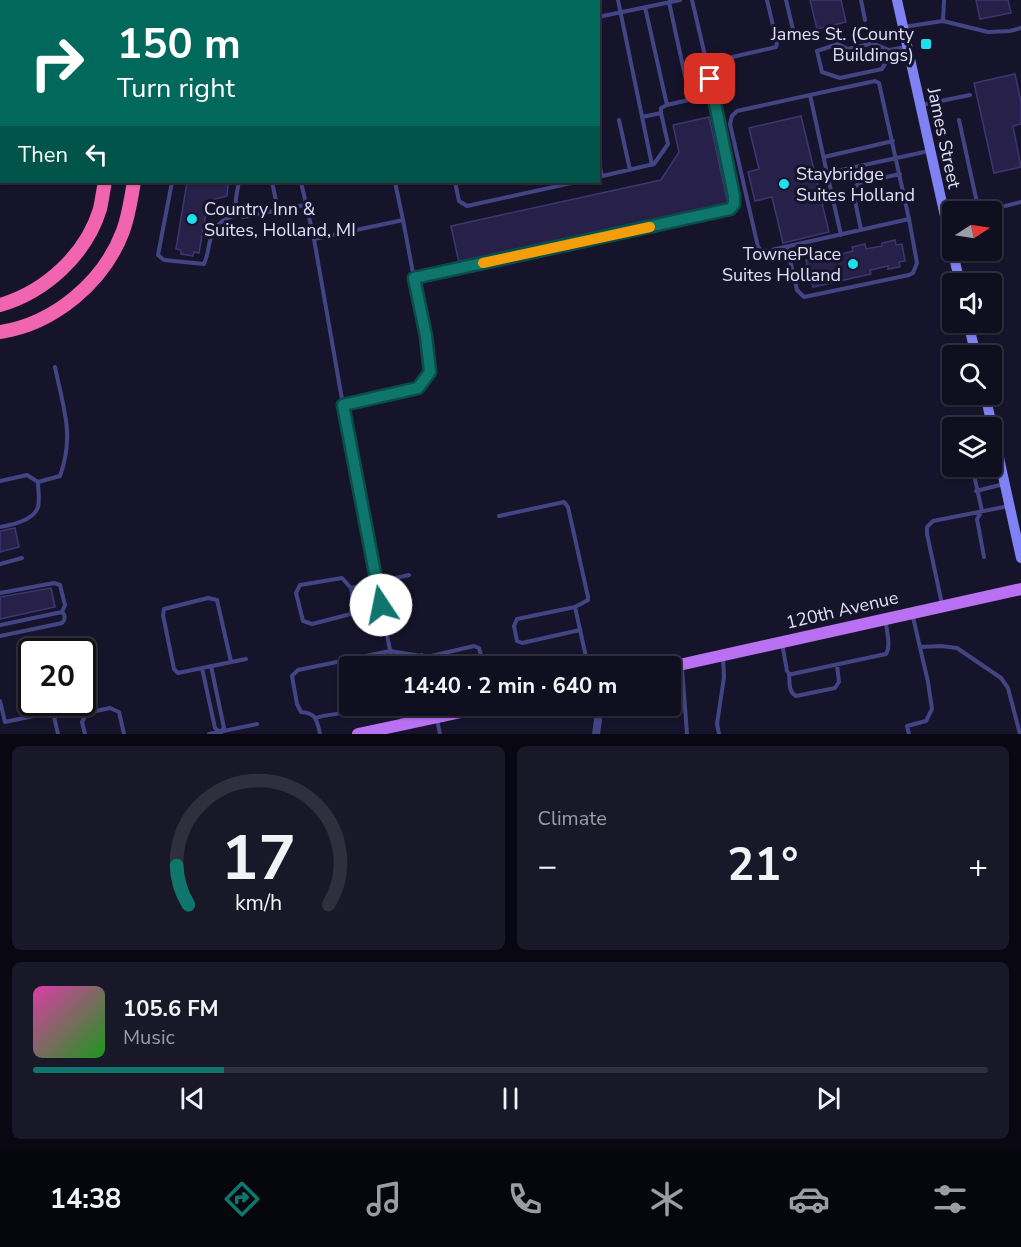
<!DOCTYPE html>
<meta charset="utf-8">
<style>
body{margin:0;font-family:"Nunito Sans",sans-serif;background:#191829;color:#f1f3f6;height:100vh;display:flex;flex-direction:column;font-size:22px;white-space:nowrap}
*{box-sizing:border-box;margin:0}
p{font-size:20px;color:#9c9ca5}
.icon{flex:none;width:33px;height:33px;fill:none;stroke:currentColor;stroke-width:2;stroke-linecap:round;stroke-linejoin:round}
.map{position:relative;height:734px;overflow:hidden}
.panel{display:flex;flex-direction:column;gap:12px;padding:12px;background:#090812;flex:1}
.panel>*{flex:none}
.top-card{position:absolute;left:0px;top:0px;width:600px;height:183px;box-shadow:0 2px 4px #0004,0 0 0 2px #302f3e;background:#00695c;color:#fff;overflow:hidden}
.needle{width:39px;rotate:78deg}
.fabs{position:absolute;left:942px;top:201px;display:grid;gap:12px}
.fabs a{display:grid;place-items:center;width:60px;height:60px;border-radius:6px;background:#100f20;box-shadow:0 2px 4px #0004,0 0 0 2px #302f3e;font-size:30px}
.speed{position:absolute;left:18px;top:638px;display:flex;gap:12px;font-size:30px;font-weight:700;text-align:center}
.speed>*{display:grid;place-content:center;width:78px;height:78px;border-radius:50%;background:#100f20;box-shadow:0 2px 4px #0004,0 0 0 2px #302f3e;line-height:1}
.speed .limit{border:3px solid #111;border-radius:9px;background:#fff;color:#111}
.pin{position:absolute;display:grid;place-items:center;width:51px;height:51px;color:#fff;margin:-26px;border-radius:12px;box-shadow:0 3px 9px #0006}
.me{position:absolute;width:66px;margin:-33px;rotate:349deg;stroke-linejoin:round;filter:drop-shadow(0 0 4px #0008)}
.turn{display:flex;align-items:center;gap:21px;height:126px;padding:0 18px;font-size:27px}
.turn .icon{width:78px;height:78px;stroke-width:2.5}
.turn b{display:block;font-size:42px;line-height:51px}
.then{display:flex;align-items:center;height:57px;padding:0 18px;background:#0003;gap:12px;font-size:22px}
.big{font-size:45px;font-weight:700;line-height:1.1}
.panel .widget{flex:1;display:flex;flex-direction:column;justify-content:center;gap:9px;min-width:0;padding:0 21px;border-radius:9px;background:#191829}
.panel .dial{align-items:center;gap:0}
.dial svg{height:156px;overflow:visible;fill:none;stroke:#302f3e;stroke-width:7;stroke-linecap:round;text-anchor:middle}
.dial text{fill:#f1f3f6;stroke:none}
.song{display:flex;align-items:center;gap:18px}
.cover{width:72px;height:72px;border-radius:9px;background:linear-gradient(135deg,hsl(320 70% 55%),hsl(120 70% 35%))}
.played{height:6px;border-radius:3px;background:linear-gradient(90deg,#0f766e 20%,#302f3e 20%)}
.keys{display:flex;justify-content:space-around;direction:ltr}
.heat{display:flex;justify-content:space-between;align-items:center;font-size:33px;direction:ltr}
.panel .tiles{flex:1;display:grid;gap:12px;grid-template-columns:1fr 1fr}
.widget:last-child{grid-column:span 2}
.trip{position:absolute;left:339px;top:656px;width:342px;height:60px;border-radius:6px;background:#100f20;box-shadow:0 2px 4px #0004,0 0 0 2px #302f3e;font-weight:700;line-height:60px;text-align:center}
.dock{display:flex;height:96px;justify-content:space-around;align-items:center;background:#06060d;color:#9c9ca5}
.dock .icon{width:42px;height:42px}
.dock .current{color:#0f766e}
.dock b{font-size:27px;color:#f1f3f6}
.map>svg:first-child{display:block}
.building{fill:#272149;stroke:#3e3673;stroke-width:1.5}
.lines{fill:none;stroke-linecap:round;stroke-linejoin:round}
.lane{stroke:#434484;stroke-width:4}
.street{stroke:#434484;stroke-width:8}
.secondary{stroke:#7f82f3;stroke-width:10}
.primary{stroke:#ba70f2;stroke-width:12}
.highway{stroke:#f165b0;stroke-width:14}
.route-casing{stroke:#0a4d48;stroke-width:15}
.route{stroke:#0f766e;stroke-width:10}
.slow{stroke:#f59e0b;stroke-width:10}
.poi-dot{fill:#1de0ea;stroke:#16142a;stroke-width:2}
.labels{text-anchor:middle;stroke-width:6;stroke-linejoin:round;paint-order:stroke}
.poi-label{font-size:18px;fill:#e1dffc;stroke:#16142a;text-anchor:end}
.street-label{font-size:18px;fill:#e1dffc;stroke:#16142a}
</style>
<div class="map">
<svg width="1021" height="734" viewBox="0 0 1021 734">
<rect width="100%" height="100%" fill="#16142a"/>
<!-- building -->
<path class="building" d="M810 0H841L846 22 817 29Z
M976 0H1008L1011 13 980 19Z
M1015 74 1021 102V124L1013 126 1021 167 994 173 974 83Z
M801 116 829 232 783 243 772 197 755 201 748 172 759 169 749 128Z
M709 117 728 204 459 263 451 226 661 180 679 152 673 125Z
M187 182H216L228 185 227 196 208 201 199 253 194 252 193 256 181 254V250L176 249Z
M895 240 896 245 902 244 905 261 899 262 900 267 888 269V266L870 270 871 274 813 287 811 280 806 282 803 267 807 265 806 260 817 258 818 260 841 255V254L853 251 852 247 865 244 866 249 882 246V243Z
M15 528 19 547 0 552V531Z
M51 588 55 607 0 619V597Z"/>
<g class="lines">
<!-- lane -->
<path class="lane" d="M356 0V2
M494 0 495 2
M523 0 524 2
M618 0 652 165
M786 0 795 38
M861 0 865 20
M202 2V0
M299 2 300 0
M306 2 312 0
M669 2 690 99
M645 7 667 105
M598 17 680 0
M943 21 944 0
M903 27 943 21 988 32 1010 31 1021 28
M889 50 888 58 882 69 840 78 822 72 817 51 838 44 848 49 870 44 877 45 889 50 906 47
M706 63 776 47 777 43 767 0
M810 95 875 81 879 83 909 219 767 251 761 250 758 247 730 124 732 116 737 111 810 95 827 173 929 151
M921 105 970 95
M642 117 661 113
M619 120 630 170
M959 120 979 212
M824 157 893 141
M598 158 602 176
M827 173 841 235
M598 177 654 164 668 144 661 113V108L667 105 714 94
M172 182 158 255 164 260 204 264C210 251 208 232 220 223 225 219 232 216 238 214
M239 182C237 194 231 209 243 217L305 205
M272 182 278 210
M301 182 314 239 343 405 393 666
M455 182 459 201 467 206 576 182
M981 212 1021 202
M403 220 414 278
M861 230 853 191 854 188 859 183 900 174
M314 239 403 220 395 182
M787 247 797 290 804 297 909 275 913 273 917 263 909 219
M343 405 418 388 430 372 426 336 414 278 730 209 734 204V196L714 94 692 0
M972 466 982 511 977 519 984 557
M0 481 27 475 38 482C38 490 40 499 38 507 34 520 12 525 0 527
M38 482 60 476C75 435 63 407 55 367
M976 491 1004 484
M499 516 564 502 568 507 588 597V600L575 607 588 666
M0 564 22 558
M351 588 354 609 351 614 312 624 303 621 296 593 300 585 342 578 351 588 409 575
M0 593 54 583 60 585 65 605 62 612 0 625
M942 604 927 534V527L933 521 1009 506
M575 607 517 619 514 626 517 641 522 643 580 630
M0 636 62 623C66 619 65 615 62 612
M782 643 787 671 789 674H792L886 654C891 646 887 633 886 623
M920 647 941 646 957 648 1001 678 1008 688 1020 734
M422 655 424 666
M362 657 364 666
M231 662 217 600 208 598 164 609 163 615 174 669 178 673 246 659
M211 666 224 728 220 732
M202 668 215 728 220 732 221 734
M682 668 687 734
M789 674C790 682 788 692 796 696L835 688 839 682 837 665
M0 701 5 722 53 712 58 734
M400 705 403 722
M316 718C333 712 354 715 370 705
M437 720 440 734
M85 734 82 722 87 713 110 708 119 712 124 734
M209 734 257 724
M320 734C317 721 317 713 301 712L297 704 292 676 298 670 390 651 427 657 474 646 479 648 484 666
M719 734 717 724 724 677 723 659
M909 734 907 726 926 721 932 709 928 682 913 617"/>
<!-- street -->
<path class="street" d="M596 734 598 720 596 705"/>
<!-- secondary -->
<path class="secondary" d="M897 0 960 284
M968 322 976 356
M985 394 1021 558"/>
<!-- primary -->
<path class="primary" d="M670 667 1021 589
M358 734 494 705"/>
<!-- highway -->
<path class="highway" d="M162 2 163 0
M0 25 2 26
M0 305C45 292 86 255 100 209 102 200 103 191 105 182
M0 332C54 324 104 282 123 231 129 215 131 198 134 182"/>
</g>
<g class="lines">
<defs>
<path id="route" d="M381 605 343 405 418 388 430 372 426 336 414 278 730 209 734 204V196L710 79"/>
</defs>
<!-- route casing -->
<use href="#route" class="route-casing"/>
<!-- route -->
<use href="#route" class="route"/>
<!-- slow -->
<path class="slow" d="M483 263 650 227"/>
</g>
<!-- markers -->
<g class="poi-dot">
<rect x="920" y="38" width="12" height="12" rx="3"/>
<circle cx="784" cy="184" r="6"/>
<circle cx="192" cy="219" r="6"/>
<circle cx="853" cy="264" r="6"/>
</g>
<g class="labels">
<!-- poi labels -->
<g class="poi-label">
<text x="914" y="40">James St. (County<tspan x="914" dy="21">Buildings)</tspan></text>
<text x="796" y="180" text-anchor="start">Staybridge<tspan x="796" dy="21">Suites Holland</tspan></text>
<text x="204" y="215" text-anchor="start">Country Inn &amp;<tspan x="204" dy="21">Suites, Holland, MI</tspan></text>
<text x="841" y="260">TownePlace<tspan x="841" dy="21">Suites Holland</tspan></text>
</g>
<!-- street labels -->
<g class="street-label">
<text transform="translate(944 138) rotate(78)" y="6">James Street</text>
<text transform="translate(842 610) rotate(-13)" y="6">120th Avenue</text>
</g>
</g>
</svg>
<div class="fabs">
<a><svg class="needle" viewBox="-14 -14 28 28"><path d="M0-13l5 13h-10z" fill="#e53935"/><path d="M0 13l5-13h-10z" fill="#9c9ca5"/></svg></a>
<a><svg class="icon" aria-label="sound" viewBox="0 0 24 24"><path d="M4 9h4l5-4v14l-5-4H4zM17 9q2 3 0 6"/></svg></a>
<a><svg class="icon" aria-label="search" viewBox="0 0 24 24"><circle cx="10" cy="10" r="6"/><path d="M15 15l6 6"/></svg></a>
<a><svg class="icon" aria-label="layers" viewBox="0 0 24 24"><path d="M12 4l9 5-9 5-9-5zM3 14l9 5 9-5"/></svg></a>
</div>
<div class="speed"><div class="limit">20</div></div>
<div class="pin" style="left:710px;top:79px;background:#d93025"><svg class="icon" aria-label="arrive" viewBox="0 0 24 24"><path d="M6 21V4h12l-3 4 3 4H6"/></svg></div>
<svg class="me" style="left:381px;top:605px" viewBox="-20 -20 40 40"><circle r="19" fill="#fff"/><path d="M0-13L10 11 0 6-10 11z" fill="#0f766e"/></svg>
<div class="trip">14:40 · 2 min · 640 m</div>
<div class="top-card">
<div class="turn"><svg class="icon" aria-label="right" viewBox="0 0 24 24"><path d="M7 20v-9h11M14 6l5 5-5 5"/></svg><div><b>150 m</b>Turn right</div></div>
<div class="then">Then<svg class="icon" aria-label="left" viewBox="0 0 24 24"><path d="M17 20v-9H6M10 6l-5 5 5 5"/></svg></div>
</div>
</div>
<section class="panel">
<div class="tiles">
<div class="widget dial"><svg viewBox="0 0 100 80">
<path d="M14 69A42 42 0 1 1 86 69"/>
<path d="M14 69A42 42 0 0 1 8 49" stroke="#0f766e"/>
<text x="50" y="56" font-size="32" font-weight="700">17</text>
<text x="50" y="72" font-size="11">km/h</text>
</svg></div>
<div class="widget"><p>Climate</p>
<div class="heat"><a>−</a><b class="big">21°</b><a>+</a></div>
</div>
<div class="widget">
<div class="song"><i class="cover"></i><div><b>105.6 FM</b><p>Music</p></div></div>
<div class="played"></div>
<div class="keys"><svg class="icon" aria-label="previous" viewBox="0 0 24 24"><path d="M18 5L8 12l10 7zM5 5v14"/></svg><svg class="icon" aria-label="pause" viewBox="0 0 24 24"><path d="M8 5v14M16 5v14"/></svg><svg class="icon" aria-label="next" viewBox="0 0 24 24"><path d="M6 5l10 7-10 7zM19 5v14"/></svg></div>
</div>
</div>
</section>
<nav class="dock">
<b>14:38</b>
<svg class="icon current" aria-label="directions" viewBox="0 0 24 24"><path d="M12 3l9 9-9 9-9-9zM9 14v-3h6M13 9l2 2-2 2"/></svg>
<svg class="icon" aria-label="music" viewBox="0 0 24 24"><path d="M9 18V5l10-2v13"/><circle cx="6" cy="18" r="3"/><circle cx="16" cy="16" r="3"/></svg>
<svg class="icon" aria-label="phone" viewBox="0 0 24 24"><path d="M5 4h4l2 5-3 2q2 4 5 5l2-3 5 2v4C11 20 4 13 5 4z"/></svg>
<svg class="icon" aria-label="climate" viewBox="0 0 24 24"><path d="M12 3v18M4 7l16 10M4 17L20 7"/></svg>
<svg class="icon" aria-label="car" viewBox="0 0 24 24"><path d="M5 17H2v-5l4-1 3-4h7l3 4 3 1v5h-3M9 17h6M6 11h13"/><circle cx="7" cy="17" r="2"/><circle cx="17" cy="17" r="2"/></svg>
<svg class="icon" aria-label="filters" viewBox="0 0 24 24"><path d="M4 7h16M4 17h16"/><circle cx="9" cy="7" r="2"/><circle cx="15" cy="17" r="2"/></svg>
</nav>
